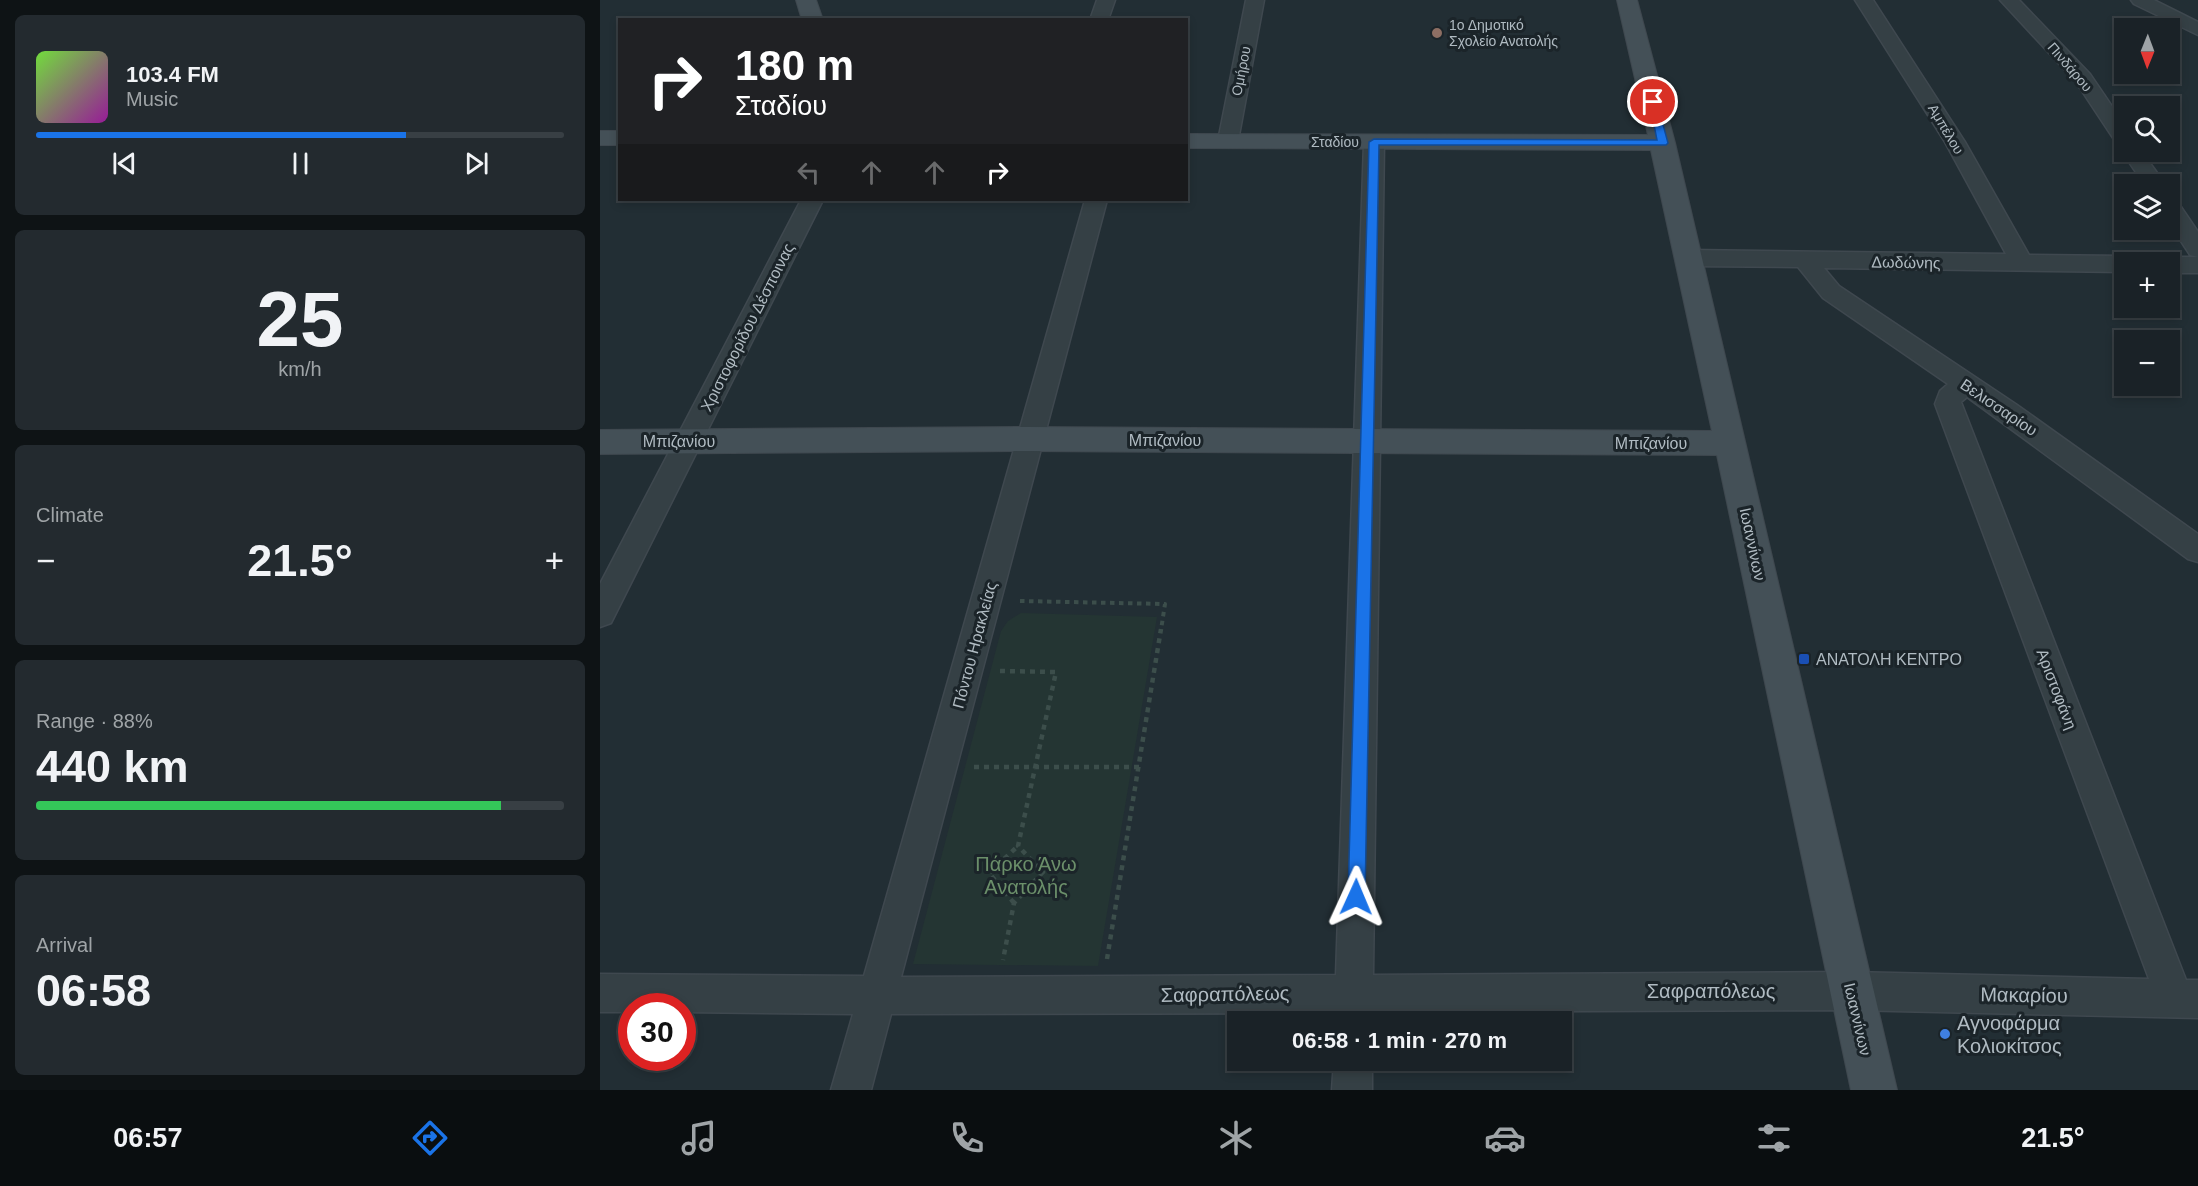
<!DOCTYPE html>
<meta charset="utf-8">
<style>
body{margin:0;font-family:Helvetica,sans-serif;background:#232a2f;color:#f1f3f6;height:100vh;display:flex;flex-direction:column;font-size:22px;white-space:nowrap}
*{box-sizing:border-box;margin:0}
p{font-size:20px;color:#9fa4a7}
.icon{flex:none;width:33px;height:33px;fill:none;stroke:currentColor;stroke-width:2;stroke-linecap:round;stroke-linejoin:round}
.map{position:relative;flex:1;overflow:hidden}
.drawer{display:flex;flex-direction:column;gap:15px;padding:15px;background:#0e1315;width:600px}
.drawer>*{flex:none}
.guide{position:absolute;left:18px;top:18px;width:570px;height:183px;border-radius:0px;box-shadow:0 3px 9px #0003,0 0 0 2px #383f44;background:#202124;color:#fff;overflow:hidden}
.needle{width:39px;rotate:181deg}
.buttons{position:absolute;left:1514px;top:18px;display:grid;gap:12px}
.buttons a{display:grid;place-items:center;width:66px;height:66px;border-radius:0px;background:#1a2227;box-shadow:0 3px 9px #0003,0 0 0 2px #383f44;font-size:30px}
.speed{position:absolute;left:18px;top:993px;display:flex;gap:12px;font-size:30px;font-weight:700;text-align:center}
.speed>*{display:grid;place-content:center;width:78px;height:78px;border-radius:50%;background:#1a2227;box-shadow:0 3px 9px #0003,0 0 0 2px #383f44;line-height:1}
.speed .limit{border:9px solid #d22;background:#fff;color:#111}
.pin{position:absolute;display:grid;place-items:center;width:51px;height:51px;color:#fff;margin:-26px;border:3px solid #fff;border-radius:50%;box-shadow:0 2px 6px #0007}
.me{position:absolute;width:66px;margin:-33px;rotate:1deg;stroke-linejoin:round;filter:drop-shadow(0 0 4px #0008)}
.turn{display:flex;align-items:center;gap:21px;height:126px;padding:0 18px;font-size:27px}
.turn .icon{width:78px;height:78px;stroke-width:2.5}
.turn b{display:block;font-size:42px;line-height:51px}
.lanes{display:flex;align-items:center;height:57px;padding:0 18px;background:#0003;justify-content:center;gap:30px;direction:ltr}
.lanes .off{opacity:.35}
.big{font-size:45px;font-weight:800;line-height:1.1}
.drawer .card{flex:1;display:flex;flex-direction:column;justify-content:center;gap:9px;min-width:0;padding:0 21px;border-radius:9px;background:#232a2f}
.drawer .dial{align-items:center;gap:0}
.dial b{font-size:78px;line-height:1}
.song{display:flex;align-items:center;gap:18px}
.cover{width:72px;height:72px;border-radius:9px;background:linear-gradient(135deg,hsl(100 70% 55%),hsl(300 70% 35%))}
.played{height:6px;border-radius:3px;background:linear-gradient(90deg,#1a73e8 70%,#383f44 70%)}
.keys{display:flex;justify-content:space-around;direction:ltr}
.heat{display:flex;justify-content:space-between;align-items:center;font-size:33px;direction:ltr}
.charge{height:9px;border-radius:4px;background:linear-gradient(90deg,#34c759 88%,#383f44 0)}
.trip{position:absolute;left:627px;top:1011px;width:345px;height:60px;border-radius:0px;background:#1a2227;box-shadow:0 3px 9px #0003,0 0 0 2px #383f44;font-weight:800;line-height:60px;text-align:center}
.menu{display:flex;height:96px;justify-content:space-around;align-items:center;background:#0a0e10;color:#9fa4a7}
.menu .icon{width:42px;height:42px}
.menu .current{color:#1a73e8}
.menu b{font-size:27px;color:#f1f3f6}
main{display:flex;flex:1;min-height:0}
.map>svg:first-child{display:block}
.green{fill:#243533}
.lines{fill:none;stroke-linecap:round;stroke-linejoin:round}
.street-casing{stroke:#3f484f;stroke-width:3}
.secondary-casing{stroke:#3f484f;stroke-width:2}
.path-far1{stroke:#3c4e4b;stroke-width:4;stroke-dasharray:4.5 4.5;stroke-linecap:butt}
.path{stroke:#3c4e4b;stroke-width:4.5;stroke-dasharray:5 5;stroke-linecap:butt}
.street{fill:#354045;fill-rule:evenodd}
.secondary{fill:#445057;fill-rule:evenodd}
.route{fill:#1a73e8;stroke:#114b97;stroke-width:1.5}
.education-dot{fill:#8d6e63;stroke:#1b2429;stroke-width:2}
.transit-dot{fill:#1a4fb4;stroke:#1b2429;stroke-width:2}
.shop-dot{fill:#3f7fe0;stroke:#1b2429;stroke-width:2}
.labels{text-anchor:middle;stroke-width:6;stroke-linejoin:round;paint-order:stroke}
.far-poi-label{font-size:14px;fill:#b0bbc2;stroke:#1b2429;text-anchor:start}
.far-street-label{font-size:14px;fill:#b0bbc2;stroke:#1b2429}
.street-label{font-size:16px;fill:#b0bbc2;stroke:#1b2429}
.poi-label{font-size:16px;fill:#b0bbc2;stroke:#1b2429;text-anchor:start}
.near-park-label{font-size:20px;fill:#6b8f6a;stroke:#1b2429}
.near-street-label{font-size:20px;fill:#b0bbc2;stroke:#1b2429}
.near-poi-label{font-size:20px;fill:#b0bbc2;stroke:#1b2429;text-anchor:start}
</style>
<main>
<section class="drawer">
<div class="card">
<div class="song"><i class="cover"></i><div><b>103.4 FM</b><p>Music</p></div></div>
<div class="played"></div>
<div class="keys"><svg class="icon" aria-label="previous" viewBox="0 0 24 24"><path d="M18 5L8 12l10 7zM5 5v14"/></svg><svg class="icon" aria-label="pause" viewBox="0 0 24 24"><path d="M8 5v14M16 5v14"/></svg><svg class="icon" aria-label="next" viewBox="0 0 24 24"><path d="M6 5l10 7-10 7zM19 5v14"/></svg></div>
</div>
<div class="card dial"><b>25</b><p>km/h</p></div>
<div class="card"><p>Climate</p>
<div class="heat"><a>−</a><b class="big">21.5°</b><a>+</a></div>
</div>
<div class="card"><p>Range · 88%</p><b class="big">440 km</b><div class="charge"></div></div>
<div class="card"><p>Arrival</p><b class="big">06:58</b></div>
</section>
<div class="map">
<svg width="1598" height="1090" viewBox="0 0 1598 1090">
<rect width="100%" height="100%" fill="#222e34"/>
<!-- green -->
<path class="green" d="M421 613 557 617 498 966 313 964 401 631 408 621Z"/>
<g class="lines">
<defs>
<path id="street" d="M497 0H515L508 20H490Z
M646 0H664L638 141 635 146 628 147 621 146 618 141Z
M1255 0H1273L1365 142 1429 255 1524 256 1532 258 1535 262H1524V272L1224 268 1239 286 1417 405 1598 534V562L1588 559 1367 397 1361 402 1586 980H1598V1018L1251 1010 772 1012V1022H734V1013L291 1014 271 1090H231L253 1014 82 1012V1006H32V1012H0V974L264 976 485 200H507L301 977 736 975 764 142 767 137 774 136 781 137 784 142 773 975 1251 972 1549 979 1335 404 1340 391 1348 384 1223 298 1198 267 1088 266 1080 264 1077 258 1080 252 1088 250 1406 254 1345 142Z
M1400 0H1419L1490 74 1524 124V145L1517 144 1476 82Z
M1531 0H1554L1598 22V35L1534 4Z
M1524 148V152H1542L1565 184H1544L1522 152Z
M1569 199 1577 201 1598 232V257L1590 255 1569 223Z
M201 200H223L11 623 0 627V584Z
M1569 257H1598V273H1569V262H1559L1561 259Z
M734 1060H772V1090H732Z"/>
<path id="secondary" d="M196 0H216L223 20H202Z
M1017 0H1037L1075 143 1297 1090H1251L1117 455 430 451 0 454V430L430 427 1112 431 1051 150 586 148V134L1048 135Z
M0 131H20V145H0Z"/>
</defs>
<!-- street casing -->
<use href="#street" class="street-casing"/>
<!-- secondary casing -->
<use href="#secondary" class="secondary-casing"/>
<!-- path-far1 -->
<path class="path-far1" d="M420 601 565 604 561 630"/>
<!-- path -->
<path class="path" d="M400 671 456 672 418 846 443 872 414 903 403 960
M374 767H540
M414 903 389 873 418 846
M507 959 561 629"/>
<!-- street -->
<use href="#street" class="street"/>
<!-- secondary -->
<use href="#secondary" class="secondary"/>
</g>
<!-- route -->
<path class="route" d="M1049 100 1057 102 1068 143 1066 145H779L765 897 762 903 756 905 750 903 748 897 769 142 774 139 1057 140Z"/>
<!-- markers -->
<circle class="education-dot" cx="837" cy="33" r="6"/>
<rect class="transit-dot" x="1198" y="653" width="12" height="12" rx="3"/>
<circle class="shop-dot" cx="1345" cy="1034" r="6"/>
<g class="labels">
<!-- far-poi labels -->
<g class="far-poi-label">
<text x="849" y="30">1ο Δημοτικό<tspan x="849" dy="16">Σχολείο Ανατολής</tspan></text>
</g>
<!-- far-street labels -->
<g class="far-street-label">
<text transform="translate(1470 67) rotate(49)" y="5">Πινδάρου</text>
<text transform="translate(641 71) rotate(-79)" y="5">Ομήρου</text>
<text transform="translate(1346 129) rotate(59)" y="5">Αμπέλου</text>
<text x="735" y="147">Σταδίου</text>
</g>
<!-- street labels -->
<g class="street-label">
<text transform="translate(1306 262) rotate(1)" y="6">Δωδώνης</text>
<text transform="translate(147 327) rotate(-63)" y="6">Χριστοφορίδου Δέσποινας</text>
<text transform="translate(1399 407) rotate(34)" y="6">Βελισσαρίου</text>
<text x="565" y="446">Μπιζανίου</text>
<text x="79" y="447">Μπιζανίου</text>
<text x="1051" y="449">Μπιζανίου</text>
<text transform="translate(1153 544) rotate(78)" y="6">Ιωαννίνων</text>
<text transform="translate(374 645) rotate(-75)" y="6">Πόντου Ηρακλείας</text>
<text transform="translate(1457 689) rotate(69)" y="6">Αριστοφάνη</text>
<text transform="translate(1258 1019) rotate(77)" y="6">Ιωαννίνων</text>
</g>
<!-- poi labels -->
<g class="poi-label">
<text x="1216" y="665">ΑΝΑΤΟΛΗ ΚΕΝΤΡΟ</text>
</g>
<!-- near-park labels -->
<g class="near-park-label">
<text x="426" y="871">Πάρκο Άνω<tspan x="426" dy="23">Ανατολής</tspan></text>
</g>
<!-- near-street labels -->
<g class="near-street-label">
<text x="1111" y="998">Σαφραπόλεως</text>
<text transform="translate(625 994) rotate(-1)" y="7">Σαφραπόλεως</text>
<text transform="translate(1424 995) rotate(1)" y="7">Μακαρίου</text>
</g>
<!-- near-poi labels -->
<g class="near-poi-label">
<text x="1357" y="1030">Αγνοφάρμα<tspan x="1357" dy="23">Κολιοκίτσος</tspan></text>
</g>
</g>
</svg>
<div class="buttons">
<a><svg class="needle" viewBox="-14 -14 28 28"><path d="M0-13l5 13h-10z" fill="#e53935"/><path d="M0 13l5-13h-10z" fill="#9fa4a7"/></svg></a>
<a><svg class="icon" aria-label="search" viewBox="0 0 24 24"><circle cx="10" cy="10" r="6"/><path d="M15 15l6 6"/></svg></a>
<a><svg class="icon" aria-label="layers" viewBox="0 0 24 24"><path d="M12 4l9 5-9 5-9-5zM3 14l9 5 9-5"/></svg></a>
<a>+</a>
<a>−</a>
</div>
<div class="speed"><div class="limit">30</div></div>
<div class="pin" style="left:1053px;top:102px;background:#d93025"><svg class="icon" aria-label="arrive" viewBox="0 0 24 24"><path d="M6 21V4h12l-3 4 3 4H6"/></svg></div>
<svg class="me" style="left:756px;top:897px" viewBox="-20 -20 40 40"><path d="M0-17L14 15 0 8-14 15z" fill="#1a73e8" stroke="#fff" stroke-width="4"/></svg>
<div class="trip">06:58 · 1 min · 270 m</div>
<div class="guide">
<div class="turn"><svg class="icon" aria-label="right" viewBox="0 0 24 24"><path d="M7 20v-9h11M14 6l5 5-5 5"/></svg><div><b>180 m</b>Σταδίου</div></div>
<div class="lanes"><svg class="icon off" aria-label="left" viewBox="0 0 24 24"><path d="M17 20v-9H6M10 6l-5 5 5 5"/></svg><svg class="icon off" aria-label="ahead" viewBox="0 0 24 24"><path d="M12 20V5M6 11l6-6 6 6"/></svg><svg class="icon off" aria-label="ahead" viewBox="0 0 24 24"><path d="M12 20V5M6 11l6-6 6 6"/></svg><svg class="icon" aria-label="right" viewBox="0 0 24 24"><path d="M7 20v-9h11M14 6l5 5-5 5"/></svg></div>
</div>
</div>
</main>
<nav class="menu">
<b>06:57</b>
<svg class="icon current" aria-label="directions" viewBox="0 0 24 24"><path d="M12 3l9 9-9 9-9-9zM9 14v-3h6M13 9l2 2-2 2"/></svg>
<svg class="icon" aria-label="music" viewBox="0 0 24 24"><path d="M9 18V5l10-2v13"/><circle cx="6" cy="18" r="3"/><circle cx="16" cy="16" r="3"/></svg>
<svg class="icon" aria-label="phone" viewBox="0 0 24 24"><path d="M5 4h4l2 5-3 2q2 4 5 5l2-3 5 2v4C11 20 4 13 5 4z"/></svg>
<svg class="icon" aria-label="climate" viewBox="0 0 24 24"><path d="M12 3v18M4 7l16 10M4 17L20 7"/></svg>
<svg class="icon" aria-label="car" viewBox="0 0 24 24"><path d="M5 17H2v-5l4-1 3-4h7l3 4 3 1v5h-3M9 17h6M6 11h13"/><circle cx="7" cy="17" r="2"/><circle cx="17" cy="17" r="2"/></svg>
<svg class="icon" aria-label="filters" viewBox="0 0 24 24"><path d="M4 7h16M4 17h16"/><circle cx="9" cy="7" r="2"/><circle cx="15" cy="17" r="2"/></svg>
<b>21.5°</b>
</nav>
